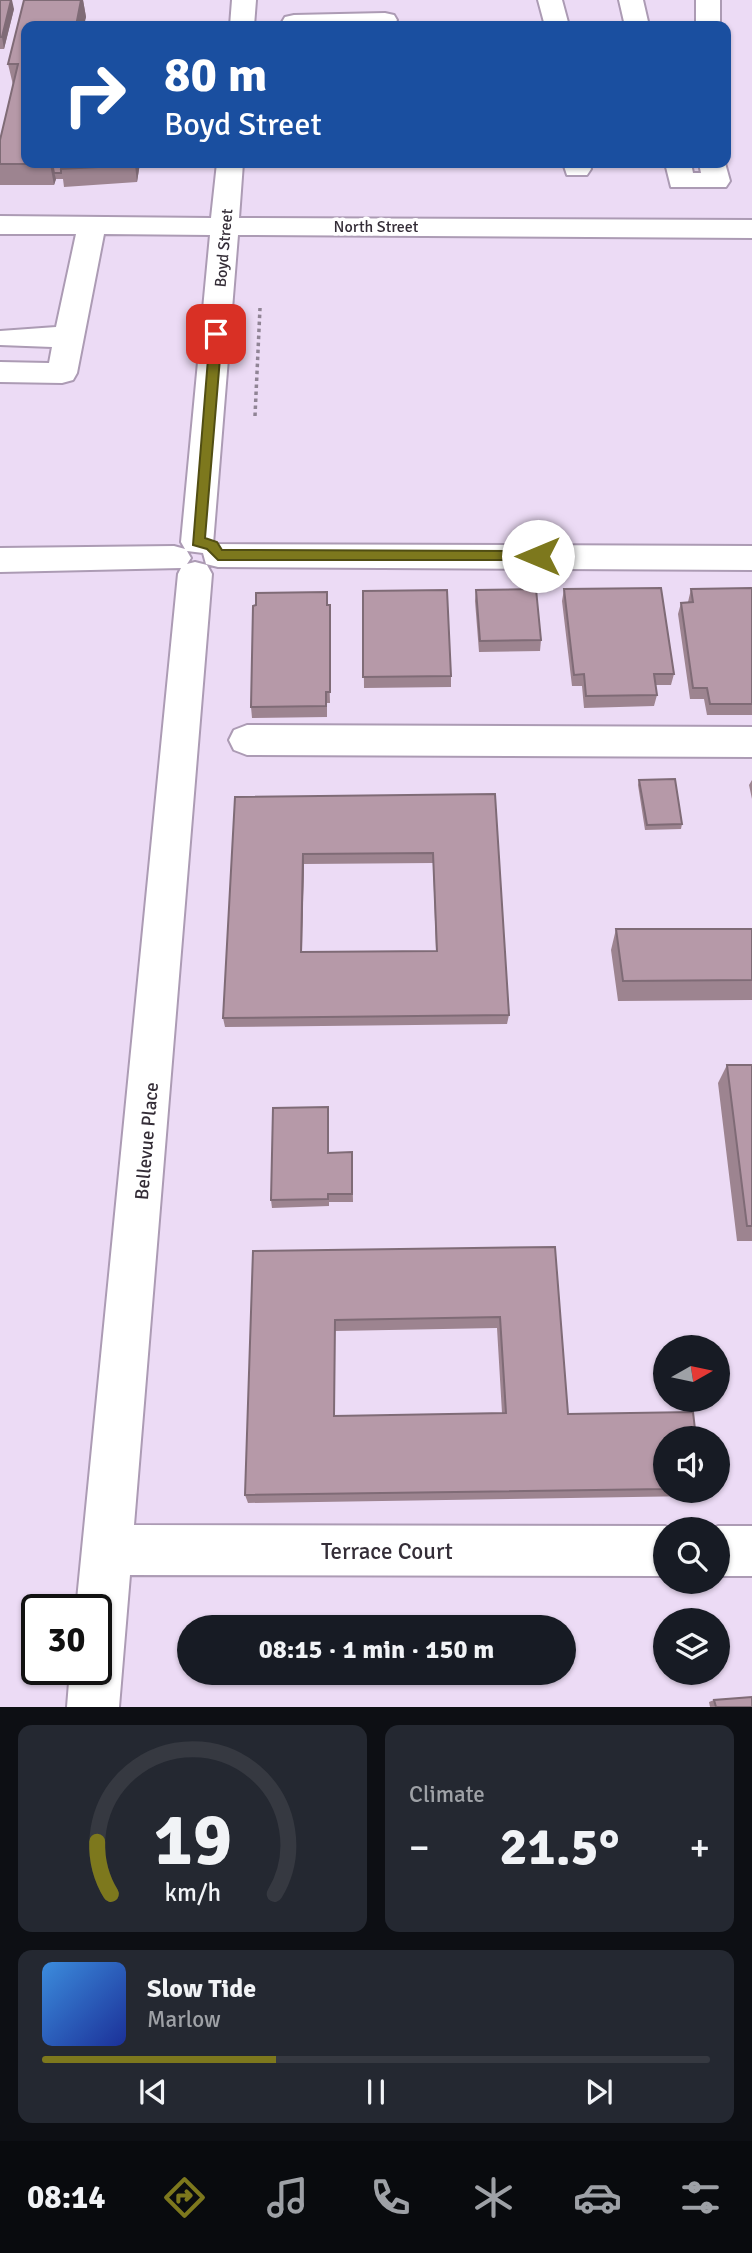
<!DOCTYPE html>
<meta charset="utf-8">
<style>
body{margin:0;font-family:Signika,sans-serif;background:#242831;color:#f1f3f6;height:100vh;display:flex;flex-direction:column;font-size:26px;white-space:nowrap}
*{box-sizing:border-box;margin:0}
p{font-size:23px;color:#9ea1a6}
.icon{flex:none;width:38px;height:38px;fill:none;stroke:currentColor;stroke-width:2;stroke-linecap:round;stroke-linejoin:round}
.map{position:relative;height:1707px;overflow:hidden}
.sheet{display:flex;flex-direction:column;gap:18px;padding:18px;background:#0d0f14;flex:1}
.sheet>*{flex:none}
.banner{position:absolute;left:21px;top:21px;width:710px;height:147px;border-radius:14px;box-shadow:0 2px 5px #0004;background:#1a4fa0;color:#fff;overflow:hidden}
.needle{width:46px;rotate:81deg}
.fabs{position:absolute;left:653px;top:1335px;display:grid;gap:14px}
.fabs a{display:grid;place-items:center;width:77px;height:77px;border-radius:50%;background:#171b24;box-shadow:0 2px 5px #0004;font-size:35px}
.speed{position:absolute;left:21px;top:1594px;display:flex;gap:14px;font-size:35px;font-weight:700;text-align:center}
.speed>*{display:grid;place-content:center;width:91px;height:91px;border-radius:50%;background:#171b24;box-shadow:0 2px 5px #0004;line-height:1}
.speed .limit{border:4px solid #111;border-radius:10px;background:#fff;color:#111}
.pin{position:absolute;display:grid;place-items:center;width:60px;height:60px;color:#fff;margin:-30px;border-radius:14px;box-shadow:0 4px 10px #0006}
.me{position:absolute;width:77px;margin:-38px;rotate:270deg;stroke-linejoin:round;filter:drop-shadow(0 0 5px #0008)}
.turn{display:flex;align-items:center;gap:24px;height:147px;padding:0 28px;font-size:32px}
.turn .icon{width:91px;height:91px;stroke-width:2.5}
.turn b{display:block;font-size:49px;line-height:60px}
.big{font-size:52px;font-weight:800;line-height:1.1}
.sheet .widget{flex:1;display:flex;flex-direction:column;justify-content:center;gap:10px;min-width:0;padding:0 24px;border-radius:14px;background:#242831}
.sheet .dial{align-items:center;gap:0}
.dial svg{height:182px;overflow:visible;fill:none;stroke:#363941;stroke-width:7;stroke-linecap:round;text-anchor:middle}
.dial text{fill:#f1f3f6;stroke:none}
.song{display:flex;align-items:center;gap:21px}
.cover{width:84px;height:84px;border-radius:10px;background:linear-gradient(135deg,hsl(210 70% 55%),hsl(230 70% 35%))}
.played{height:7px;border-radius:4px;background:linear-gradient(90deg,#7d781d 35%,#363941 35%)}
.keys{display:flex;justify-content:space-around;direction:ltr}
.heat{display:flex;justify-content:space-between;align-items:center;font-size:38px;direction:ltr}
.sheet .tiles{flex:1;display:grid;gap:18px;grid-template-columns:1fr 1fr}
.widget:last-child{grid-column:span 2}
.trip{position:absolute;left:177px;top:1615px;width:399px;height:70px;border-radius:35px;background:#171b24;box-shadow:0 2px 5px #0004;font-weight:800;line-height:70px;text-align:center}
.dock{display:flex;height:112px;justify-content:space-around;align-items:center;background:#090b0e;color:#9ea1a6}
.dock .icon{width:49px;height:49px}
.dock .current{color:#7d781d}
.dock b{font-size:32px;color:#f1f3f6}
.map>svg:first-child{display:block}
.lines{fill:none;stroke-linecap:round;stroke-linejoin:round}
.minor-casing{stroke:#ac9bb4;stroke-width:4}
.path{stroke:#908495;stroke-width:3.5;stroke-dasharray:3.5 3.5;stroke-linecap:butt}
.minor{fill:#fff;fill-rule:evenodd}
.wall{fill:#9d8490;fill-rule:evenodd}
.shaded-wall{fill:#7f6b76}
.building{fill:#b699a8;stroke:#7f6b76;stroke-width:2;fill-rule:evenodd}
.route{fill:#7d781d;stroke:#514e13;stroke-width:2}
.labels{text-anchor:middle;stroke-width:7;stroke-linejoin:round;paint-order:stroke}
.far-street-label{font-size:16px;fill:#342d37;stroke:#fff}
.street-label{font-size:19px;fill:#342d37;stroke:#fff}
.near-street-label{font-size:23px;fill:#342d37;stroke:#fff}
</style>
<div class="map">
<svg width="752" height="1707" viewBox="0 0 752 1707">
<rect width="100%" height="100%" fill="#ecdbf5"/>
<g class="lines">
<defs>
<path id="minor" d="M232 0H256L254 26H230Z
M538 0H562L569 26H545Z
M619 0H643L649 26H625Z
M696 0H720V26H696Z
M385 13 394 15 397 20 394 25 285 26 282 22 285 17 294 15Z
M217 163H243L239 218 752 220V238L238 235 213 544 752 546V570L218 567 206 564 203 553 187 551 191 558 187 564 195 562 207 565 212 574 134 1525 665 1526 674 1530H665V1576L130 1575 119 1707H67L70 1670H96V1610H76L178 574 181 568 0 572V548L174 546 185 549 181 542 210 235 104 234 77 373 73 380 62 383 0 382V362L49 363 52 347 0 345V331L56 327 76 234H0V216L211 218Z
M563 163H589L591 169 587 175H567Z
M665 163H691L693 173H701L699 163H725L730 181 726 187H671Z
M247 725 752 727V757L247 755 234 750 229 740 234 730Z
M718 1526H752V1576H718V1530H709Z"/>
</defs>
<!-- minor casing -->
<use href="#minor" class="minor-casing"/>
<!-- path -->
<path class="path" d="M255 416 260 308"/>
<!-- minor -->
<use href="#minor" class="minor"/>
</g>
<!-- wall -->
<path class="wall" d="M0 0 14 9 4 49H0Z
M24 0H83L86 17 26 163H140L137 182 64 187 63 179H56L54 185H0V140L13 85 8 64Z
M752 588V715H707L704 699H690L678 614 681 603 688 602 691 589Z
M564 589 674 674 671 685H655L657 695 654 706 584 708 582 686H572L562 601Z
M476 590 541 640 540 651 479 652 475 601Z
M363 591 451 676V687L364 688Z
M327 592 330 703H327V717L252 718 251 707Z
M639 780 682 824 681 829 645 830 638 785Z
M752 780V799L749 785Z
M495 794 509 1015 507 1024 225 1027 223 1018 235 797ZM433 863 436 951 302 952 304 864Z
M616 929H752V1000L618 1001 611 950Z
M727 1065H752V1241H737L718 1083Z
M328 1116V1152H352L353 1202H329V1206L272 1208 271 1200Z
M555 1247 568 1414 665 1438V1491H700L695 1496 248 1503 245 1495 253 1251ZM497 1328 502 1413 335 1416V1331Z
M714 1700 752 1707H710L709 1702Z"/>
<!-- shaded-wall -->
<path class="shaded-wall" d="M11 0H12L14 9 4 49 2 37Z
M81 0H83L86 17 84 26H76Z
M48 163H54L53 168 56 179 54 185 50 164Z
M135 163H140L137 182 135 165Z
M303 854 304 864 301 961V952Z
M335 1320V1425L334 1416Z"/>
<!-- building -->
<path class="building" d="M0 0H11L2 37H0Z
M24 0H81L76 26H26V163H51L50 164H0V140L18 64H8Z
M52 163H62L61 169V173H54Z
M62 163H135V165L61 169Z
M661 588 674 674H654L657 695 586 696 584 674 574 675 564 589Z
M752 588V704H710L707 688H693L681 603 693 602 691 589Z
M536 589 541 640 480 641 476 590Z
M447 590 451 676 363 677V591Z
M327 592V605H330V692H326V706L251 707 253 606 256 605V593Z
M675 779 682 824 647 825 639 780Z
M495 794 509 1015 223 1018 235 797ZM433 853 437 951 301 952 303 854Z
M616 929H752V980L623 981Z
M727 1065H752V1226H747Z
M328 1107V1153L352 1152V1194H328V1199L271 1200 273 1108Z
M555 1247 568 1414 693 1412 696 1438H665V1489L245 1495 253 1251ZM500 1317 506 1413 334 1416 335 1320Z
M752 1697V1707H716L714 1700Z"/>
<!-- route -->
<path class="route" d="M216 330 222 334 205 538 217 542 222 550 538 551 543 553V560H218L207 549 193 545 210 334Z"/>
<g class="labels">
<!-- far-street labels -->
<g class="far-street-label">
<text x="376" y="232">North Street</text>
<text transform="translate(223 248) rotate(-85)" y="6">Boyd Street</text>
</g>
<!-- street labels -->
<g class="street-label">
<text transform="translate(146 1141) rotate(-85)" y="7">Bellevue Place</text>
</g>
<!-- near-street labels -->
<g class="near-street-label">
<text x="387" y="1559">Terrace Court</text>
</g>
</g>
</svg>
<div class="fabs">
<a><svg class="needle" viewBox="-14 -14 28 28"><path d="M0-13l5 13h-10z" fill="#e53935"/><path d="M0 13l5-13h-10z" fill="#9ea1a6"/></svg></a>
<a><svg class="icon" aria-label="sound" viewBox="0 0 24 24"><path d="M4 9h4l5-4v14l-5-4H4zM17 9q2 3 0 6"/></svg></a>
<a><svg class="icon" aria-label="search" viewBox="0 0 24 24"><circle cx="10" cy="10" r="6"/><path d="M15 15l6 6"/></svg></a>
<a><svg class="icon" aria-label="layers" viewBox="0 0 24 24"><path d="M12 4l9 5-9 5-9-5zM3 14l9 5 9-5"/></svg></a>
</div>
<div class="speed"><div class="limit">30</div></div>
<div class="pin" style="left:216px;top:334px;background:#d93025"><svg class="icon" aria-label="arrive" viewBox="0 0 24 24"><path d="M6 21V4h12l-3 4 3 4H6"/></svg></div>
<svg class="me" style="left:538px;top:556px" viewBox="-20 -20 40 40"><circle r="19" fill="#fff"/><path d="M0-13L10 11 0 6-10 11z" fill="#7d781d"/></svg>
<div class="trip">08:15 · 1 min · 150 m</div>
<div class="banner">
<div class="turn"><svg class="icon" aria-label="right" viewBox="0 0 24 24"><path d="M7 20v-9h11M14 6l5 5-5 5"/></svg><div><b>80 m</b>Boyd Street</div></div>
</div>
</div>
<section class="sheet">
<div class="tiles">
<div class="widget dial"><svg viewBox="0 0 100 80">
<path d="M14 69A42 42 0 1 1 86 69"/>
<path d="M14 69A42 42 0 0 1 8 46" stroke="#7d781d"/>
<text x="50" y="56" font-size="32" font-weight="700">19</text>
<text x="50" y="72" font-size="11">km/h</text>
</svg></div>
<div class="widget"><p>Climate</p>
<div class="heat"><a>−</a><b class="big">21.5°</b><a>+</a></div>
</div>
<div class="widget">
<div class="song"><i class="cover"></i><div><b>Slow Tide</b><p>Marlow</p></div></div>
<div class="played"></div>
<div class="keys"><svg class="icon" aria-label="previous" viewBox="0 0 24 24"><path d="M18 5L8 12l10 7zM5 5v14"/></svg><svg class="icon" aria-label="pause" viewBox="0 0 24 24"><path d="M8 5v14M16 5v14"/></svg><svg class="icon" aria-label="next" viewBox="0 0 24 24"><path d="M6 5l10 7-10 7zM19 5v14"/></svg></div>
</div>
</div>
</section>
<nav class="dock">
<b>08:14</b>
<svg class="icon current" aria-label="directions" viewBox="0 0 24 24"><path d="M12 3l9 9-9 9-9-9zM9 14v-3h6M13 9l2 2-2 2"/></svg>
<svg class="icon" aria-label="music" viewBox="0 0 24 24"><path d="M9 18V5l10-2v13"/><circle cx="6" cy="18" r="3"/><circle cx="16" cy="16" r="3"/></svg>
<svg class="icon" aria-label="phone" viewBox="0 0 24 24"><path d="M5 4h4l2 5-3 2q2 4 5 5l2-3 5 2v4C11 20 4 13 5 4z"/></svg>
<svg class="icon" aria-label="climate" viewBox="0 0 24 24"><path d="M12 3v18M4 7l16 10M4 17L20 7"/></svg>
<svg class="icon" aria-label="car" viewBox="0 0 24 24"><path d="M5 17H2v-5l4-1 3-4h7l3 4 3 1v5h-3M9 17h6M6 11h13"/><circle cx="7" cy="17" r="2"/><circle cx="17" cy="17" r="2"/></svg>
<svg class="icon" aria-label="filters" viewBox="0 0 24 24"><path d="M4 7h16M4 17h16"/><circle cx="9" cy="7" r="2"/><circle cx="15" cy="17" r="2"/></svg>
</nav>
